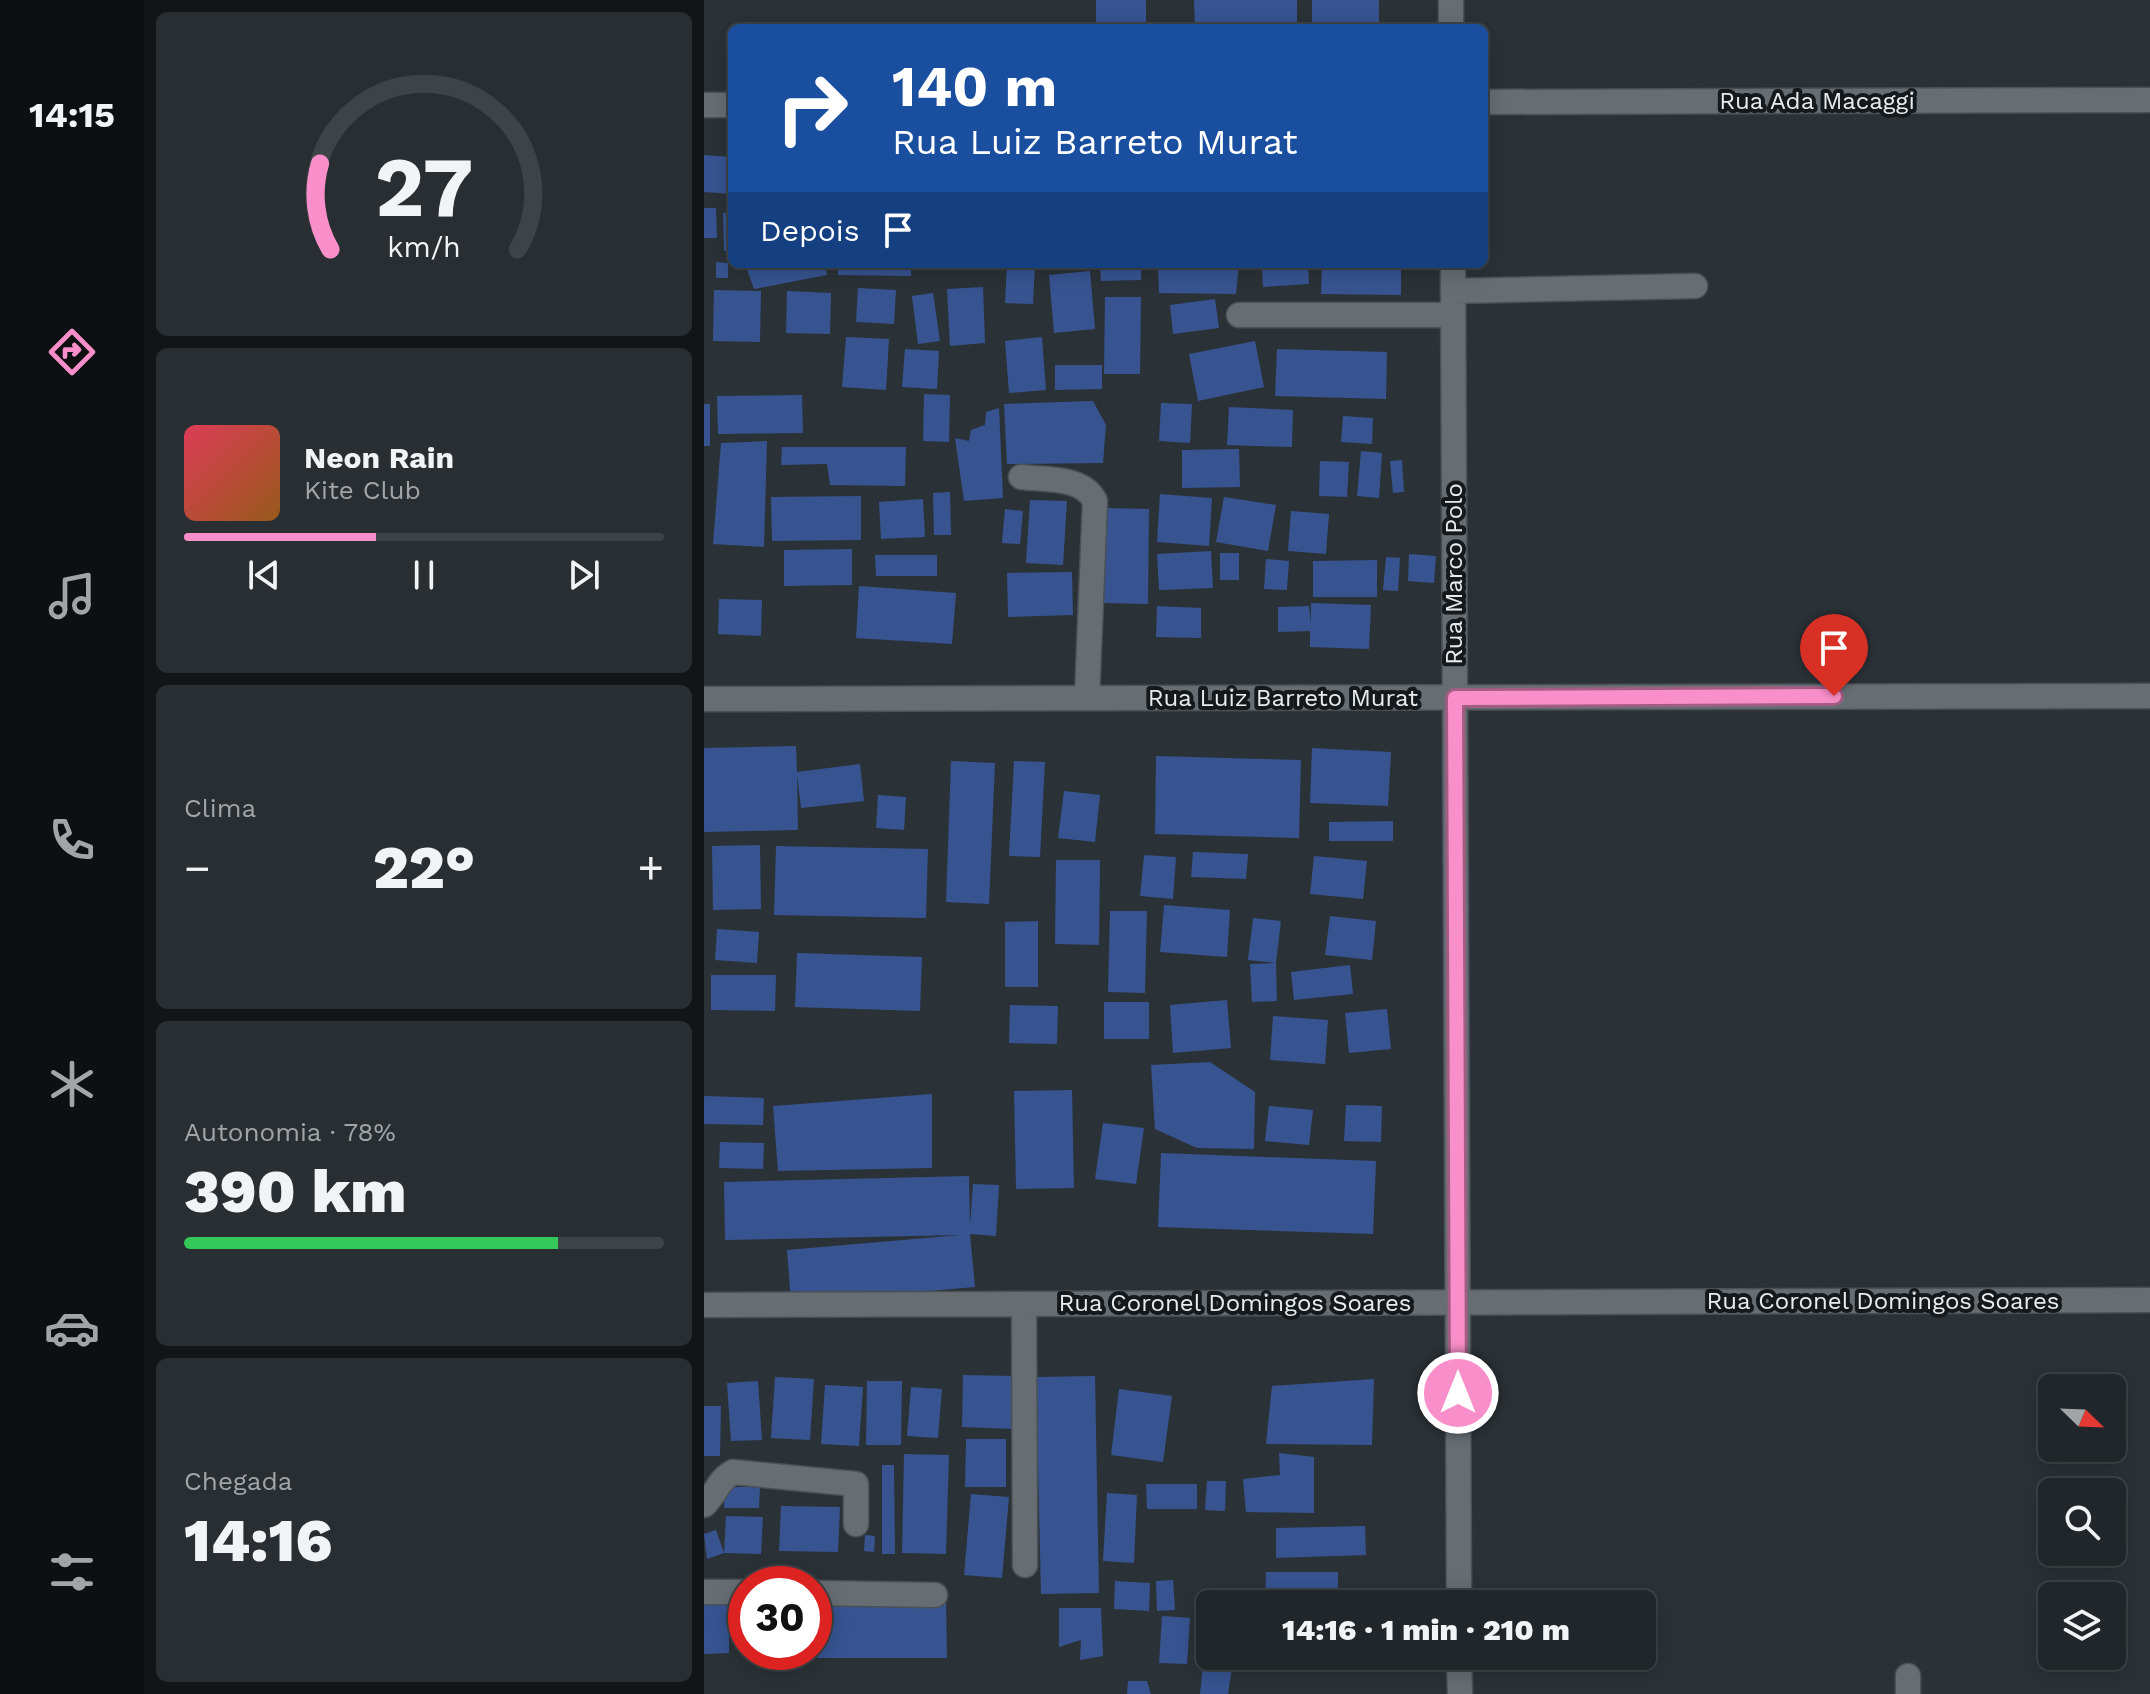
<!DOCTYPE html>
<html lang="pt">
<meta charset="utf-8">
<style>
body{margin:0;font-family:"Work Sans",sans-serif;background:#282e31;color:#f1f3f6;height:100vh;display:flex;flex-direction:column;font-size:30px;white-space:nowrap}
*{box-sizing:border-box;margin:0}
p{font-size:26px;color:#a2a5a8}
.icon{flex:none;width:44px;height:44px;fill:none;stroke:currentColor;stroke-width:2;stroke-linecap:round;stroke-linejoin:round}
.map{position:relative;flex:1;overflow:hidden}
.drawer{display:flex;flex-direction:column;gap:12px;padding:12px;background:#121517;width:560px}
.drawer>*{flex:none}
.top-card{position:absolute;left:24px;top:24px;width:760px;height:244px;border-radius:12px;box-shadow:0 4px 20px #0003,0 0 0 2px #3d4346;background:#1a4fa0;color:#fff;overflow:hidden}
.needle{width:52px;rotate:113deg}
.tools{position:absolute;left:1334px;top:1374px;display:grid;gap:16px}
.tools a{display:grid;place-items:center;width:88px;height:88px;border-radius:12px;background:#202629;box-shadow:0 4px 20px #0003,0 0 0 2px #3d4346;font-size:40px}
.speed{position:absolute;left:24px;top:1566px;display:flex;gap:16px;font-size:40px;font-weight:700;text-align:center}
.speed>*{display:grid;place-content:center;width:104px;height:104px;border-radius:50%;background:#202629;box-shadow:0 4px 20px #0003,0 0 0 2px #3d4346;line-height:1}
.speed .limit{border:12px solid #d22;background:#fff;color:#111}
.pin{position:absolute;display:grid;place-items:center;width:68px;height:68px;color:#fff;margin:-82px -34px;border-radius:50% 50% 50% 0;rotate:-45deg;box-shadow:0 0 8px #0007}
.pin .icon{rotate:45deg}
.me{position:absolute;width:88px;margin:-44px;rotate:0deg;stroke-linejoin:round;filter:drop-shadow(0 0 6px #0008)}
.turn{display:flex;align-items:center;gap:28px;height:168px;padding:0 32px;font-size:36px}
.turn .icon{width:104px;height:104px;stroke-width:2.5}
.turn b{display:block;font-size:56px;line-height:68px}
.then{display:flex;align-items:center;height:76px;padding:0 32px;background:#0003;gap:16px;font-size:30px}
.big{font-size:60px;font-weight:800;line-height:1.1}
.drawer .card{flex:1;display:flex;flex-direction:column;justify-content:center;gap:12px;min-width:0;padding:0 28px;border-radius:12px;background:#282e31}
.drawer .dial{align-items:center;gap:0}
.dial svg{height:208px;overflow:visible;fill:none;stroke:#3d4346;stroke-width:7;stroke-linecap:round;text-anchor:middle}
.dial text{fill:#f1f3f6;stroke:none}
.song{display:flex;align-items:center;gap:24px}
.cover{width:96px;height:96px;border-radius:12px;background:linear-gradient(135deg,hsl(350 70% 55%),hsl(30 70% 35%))}
.played{height:8px;border-radius:4px;background:linear-gradient(90deg,#f98fca 40%,#3d4346 40%)}
.keys{display:flex;justify-content:space-around;direction:ltr}
.heat{display:flex;justify-content:space-between;align-items:center;font-size:44px;direction:ltr}
.charge{height:12px;border-radius:6px;background:linear-gradient(90deg,#34c759 78%,#3d4346 0)}
.trip{position:absolute;left:492px;top:1590px;width:460px;height:80px;border-radius:12px;background:#202629;box-shadow:0 4px 20px #0003,0 0 0 2px #3d4346;font-weight:800;line-height:80px;text-align:center}
main{display:flex;flex:1;min-height:0}
.menu{display:flex;flex-direction:column;width:144px;justify-content:space-around;align-items:center;background:#0d0f10;color:#a2a5a8}
.menu .icon{width:56px;height:56px}
.menu .selected{color:#f98fca}
.menu b{font-size:36px;color:#f1f3f6}
.map>svg:first-child{display:block}
.building{fill:#375491}
.lines{fill:none;stroke-linecap:round;stroke-linejoin:round}
.minor-casing{stroke:#4a5055;stroke-width:27}
.minor{stroke:#666e74;stroke-width:24}
.route-casing{stroke:#a25d83;stroke-width:20}
.route{stroke:#f98fca;stroke-width:14}
.labels{text-anchor:middle;stroke-width:8;stroke-linejoin:round;paint-order:stroke}
.street-label{font-size:24px;fill:#e6ebee;stroke:#16191c}
</style>
<main>
<nav class="menu">
<b>14:15</b>
<svg class="icon selected" aria-label="directions" viewBox="0 0 24 24"><path d="M12 3l9 9-9 9-9-9zM9 14v-3h6M13 9l2 2-2 2"/></svg>
<svg class="icon" aria-label="music" viewBox="0 0 24 24"><path d="M9 18V5l10-2v13"/><circle cx="6" cy="18" r="3"/><circle cx="16" cy="16" r="3"/></svg>
<svg class="icon" aria-label="phone" viewBox="0 0 24 24"><path d="M5 4h4l2 5-3 2q2 4 5 5l2-3 5 2v4C11 20 4 13 5 4z"/></svg>
<svg class="icon" aria-label="climate" viewBox="0 0 24 24"><path d="M12 3v18M4 7l16 10M4 17L20 7"/></svg>
<svg class="icon" aria-label="car" viewBox="0 0 24 24"><path d="M5 17H2v-5l4-1 3-4h7l3 4 3 1v5h-3M9 17h6M6 11h13"/><circle cx="7" cy="17" r="2"/><circle cx="17" cy="17" r="2"/></svg>
<svg class="icon" aria-label="filters" viewBox="0 0 24 24"><path d="M4 7h16M4 17h16"/><circle cx="9" cy="7" r="2"/><circle cx="15" cy="17" r="2"/></svg>
</nav>
<section class="drawer">
<div class="card dial"><svg viewBox="0 0 100 80">
<path d="M14 69A42 42 0 1 1 86 69"/>
<path d="M14 69A42 42 0 0 1 10 36" stroke="#f98fca"/>
<text x="50" y="56" font-size="32" font-weight="700">27</text>
<text x="50" y="72" font-size="11">km/h</text>
</svg></div>
<div class="card">
<div class="song"><i class="cover"></i><div><b>Neon Rain</b><p>Kite Club</p></div></div>
<div class="played"></div>
<div class="keys"><svg class="icon" aria-label="previous" viewBox="0 0 24 24"><path d="M18 5L8 12l10 7zM5 5v14"/></svg><svg class="icon" aria-label="pause" viewBox="0 0 24 24"><path d="M8 5v14M16 5v14"/></svg><svg class="icon" aria-label="next" viewBox="0 0 24 24"><path d="M6 5l10 7-10 7zM19 5v14"/></svg></div>
</div>
<div class="card"><p>Clima</p>
<div class="heat"><a>−</a><b class="big">22°</b><a>+</a></div>
</div>
<div class="card"><p>Autonomia · 78%</p><b class="big">390 km</b><div class="charge"></div></div>
<div class="card"><p>Chegada</p><b class="big">14:16</b></div>
</section>
<div class="map">
<svg width="1446" height="1694" viewBox="0 0 1446 1694">
<rect width="100%" height="100%" fill="#2b3237"/>
<!-- building -->
<path class="building" d="M392 0H442V28H392Z
M490 0H593V27L491 28Z
M608 0H675V28H608Z
M0 155 28 157V194L0 192Z
M0 208H12L13 238H0Z
M28 212V251H20L19 213Z
M12 262 24 263V278H12Z
M41 264H121L123 275 50 289Z
M134 264H207V276L134 275Z
M303 264H331L329 304 301 303Z
M396 264H437V280L397 281Z
M454 264H535L532 294 455 293Z
M558 264H604L605 284 559 287Z
M618 264H678V270H697V295L617 294Z
M386 271 391 329 350 333 345 275Z
M279 287 281 343 246 346 243 289Z
M154 288 192 290 190 324 152 322Z
M10 290 57 291 56 342 9 341Z
M83 291 127 293 126 334 82 333Z
M229 293 236 341 214 344 208 296Z
M401 297H437L436 374H400Z
M511 299 515 328 469 334 466 305Z
M142 337 185 339 182 390 138 387Z
M338 337 342 390 305 393 301 341Z
M551 341 560 387 494 401 485 354Z
M201 349 235 351 233 389 198 387Z
M573 349 683 352 682 399 571 396Z
M351 365H398V389L351 390Z
M220 394 246 395 245 442 219 441Z
M98 395 99 433 14 434 13 396Z
M389 401 402 425 399 463 303 464 300 404Z
M457 403 488 404 486 443 455 441Z
M0 404H6V446H0Z
M525 407 589 410 588 447 523 445Z
M295 408 299 498 260 501 251 438 265 441 267 430 281 425 282 412Z
M639 416 669 418 668 444 637 442Z
M63 441 60 547 9 544 17 443Z
M78 447H202L201 486 126 485 123 464 77 465Z
M535 449 536 487 478 488V450Z
M657 451 678 453 675 498 653 496Z
M698 460 700 492 689 493 686 461Z
M616 461 645 462 643 497 615 496Z
M246 492 247 535H230L229 493Z
M456 494 508 498 505 546 453 542Z
M157 496V540L68 541 67 497Z
M520 497 572 505 564 551 512 542Z
M219 499 221 537 177 539 175 502Z
M326 500 363 501 359 565 322 563Z
M400 508 445 509 444 604 400 603Z
M301 509 319 511 316 544 298 543Z
M587 511 625 514 622 554 584 551Z
M148 549V585L80 586V550Z
M507 551 509 588 455 590 453 554Z
M516 553H535V580H516Z
M705 554 732 556 730 583 704 581Z
M171 555H233V576H172Z
M682 557 696 558 694 591 679 590Z
M562 559 585 561 583 590 560 589Z
M673 560V597H609V561Z
M368 572 369 615 304 617 303 573Z
M155 586 252 593 248 644 152 638Z
M15 599 58 600 57 636 14 634Z
M607 603 667 605 665 649 606 647V631L574 632V607L605 606 607 623Z
M453 606 497 608V638L452 637Z
M92 746 93 772 156 764 160 801 97 808 93 775 94 830 0 832V748Z
M608 748 687 752 684 806 606 803Z
M452 756 597 760 595 838 451 834Z
M247 761 291 763 285 904 242 902Z
M310 761 341 762 336 857 305 856Z
M360 791 396 795 391 842 354 838Z
M174 795 202 797 200 830 172 828Z
M689 821V841H625V822Z
M56 845 57 909 9 910 8 846Z
M72 846 224 849 222 918 70 915Z
M489 852 544 854 542 879 487 877Z
M440 855 472 857 469 899 436 896Z
M610 856 663 861 659 899 606 894Z
M352 860H396L395 945 351 944Z
M460 905 526 910 523 957 456 952Z
M406 911H443L441 993 404 992Z
M626 916 672 921 668 960 621 955Z
M549 918 577 921 572 963 544 960Z
M334 921V987H301V922Z
M13 929 55 932 53 963 11 960Z
M93 953 218 957 216 1011 91 1007Z
M572 963 573 1001 548 1002 546 964Z
M646 965 649 994 590 1000 587 972Z
M7 975H72L71 1011 7 1010Z
M523 1000 527 1048 469 1053 466 1005Z
M400 1002H445V1039H400Z
M306 1005 354 1006 353 1044 305 1043Z
M683 1009 687 1049 645 1053 641 1013Z
M569 1016 624 1020 621 1064 566 1060Z
M506 1062 551 1092 550 1149 493 1148 451 1129 447 1065Z
M368 1090 370 1188 312 1189 310 1091Z
M228 1094V1168L74 1171 69 1106Z
M0 1096 60 1098 59 1125 0 1124Z
M642 1105 678 1106 677 1142 640 1141Z
M565 1106 609 1110 605 1145 561 1141Z
M399 1123 440 1128 432 1184 391 1179Z
M16 1142 60 1143 59 1169 15 1168Z
M457 1153 672 1161 669 1234 454 1227Z
M265 1176 266 1226 269 1184 295 1185 292 1236 266 1234 271 1287 87 1303 83 1250 256 1235 21 1240 20 1182Z
M259 1375 311 1376 310 1429 258 1427Z
M391 1376 395 1593 337 1594 332 1377Z
M71 1377 110 1379 106 1440 67 1438Z
M670 1379 668 1445 562 1444 568 1386Z
M54 1381 58 1440 27 1441 23 1383Z
M163 1381H198L197 1445H162Z
M121 1385 159 1387 155 1446 117 1444Z
M207 1387 238 1389 234 1438 203 1436Z
M415 1389 468 1396 459 1462 407 1455Z
M0 1406H17L16 1456H0Z
M262 1439H302V1487H261Z
M575 1453 610 1457V1513L542 1512 539 1479 576 1475Z
M200 1454 245 1455 242 1554 198 1553Z
M178 1465H190L191 1554H178Z
M503 1481H522L521 1511 501 1510Z
M442 1484H493V1509H443Z
M20 1487H56L55 1508H20Z
M403 1493 433 1495 430 1563 399 1561Z
M267 1494 305 1497 298 1578 260 1575Z
M77 1506 136 1507 134 1552 75 1551Z
M22 1516 59 1517 57 1554 20 1553Z
M661 1526 662 1555 572 1558V1528Z
M12 1530 20 1553 3 1559 0 1534Z
M161 1535 171 1536 170 1552 160 1551Z
M562 1572H634V1604H561Z
M469 1580 471 1610 453 1611 452 1581Z
M411 1581 446 1583 445 1611 410 1609Z
M37 1595H42V1653H35Z
M110 1599H242L243 1658H102V1652H110Z
M0 1601H25V1653L0 1654Z
M355 1608H397L399 1656 376 1660 377 1640 355 1647Z
M458 1616 486 1618 483 1664 455 1663Z
M499 1665 528 1668 524 1694H496Z
M424 1681H443L447 1694H423Z"/>
<g class="lines">
<defs>
<path id="minor" d="M747 0V28
M780 102 1446 100
M0 105H28
M749 264 755 1604
M749 291 991 286
M535 315H749
M317 477C341 480 379 476 391 501L383 698
M0 699 1446 696
M320 1304 321 1565
M0 1305 1446 1300
M0 1505C11 1495 15 1479 29 1472L152 1484V1524
M0 1592H42
M110 1593 231 1595
M755 1656 756 1694
M1204 1694V1676"/>
</defs>
<!-- minor casing -->
<use href="#minor" class="minor-casing"/>
<!-- minor -->
<use href="#minor" class="minor"/>
</g>
<g class="lines">
<defs>
<path id="route" d="M754 1393 751 698 1130 696"/>
</defs>
<!-- route casing -->
<use href="#route" class="route-casing"/>
<!-- route -->
<use href="#route" class="route"/>
</g>
<g class="labels">
<!-- street labels -->
<g class="street-label">
<text x="1113" y="109">Rua Ada Macaggi</text>
<text transform="translate(750 574) rotate(-90)" y="8">Rua Marco Polo</text>
<text x="579" y="706">Rua Luiz Barreto Murat</text>
<text x="1179" y="1309">Rua Coronel Domingos Soares</text>
<text x="531" y="1311">Rua Coronel Domingos Soares</text>
</g>
</g>
</svg>
<div class="tools">
<a><svg class="needle" viewBox="-14 -14 28 28"><path d="M0-13l5 13h-10z" fill="#e53935"/><path d="M0 13l5-13h-10z" fill="#a2a5a8"/></svg></a>
<a><svg class="icon" aria-label="search" viewBox="0 0 24 24"><circle cx="10" cy="10" r="6"/><path d="M15 15l6 6"/></svg></a>
<a><svg class="icon" aria-label="layers" viewBox="0 0 24 24"><path d="M12 4l9 5-9 5-9-5zM3 14l9 5 9-5"/></svg></a>
</div>
<div class="speed"><div class="limit">30</div></div>
<div class="pin" style="left:1130px;top:696px;background:#d93025"><svg class="icon" aria-label="arrive" viewBox="0 0 24 24"><path d="M6 21V4h12l-3 4 3 4H6"/></svg></div>
<svg class="me" style="left:754px;top:1393px" viewBox="-20 -20 40 40"><circle r="17" fill="#f98fca" stroke="#fff" stroke-width="3"/><path d="M0-11L8 9 0 5-8 9z" fill="#fff"/></svg>
<div class="trip">14:16 · 1 min · 210 m</div>
<div class="top-card">
<div class="turn"><svg class="icon" aria-label="right" viewBox="0 0 24 24"><path d="M7 20v-9h11M14 6l5 5-5 5"/></svg><div><b>140 m</b>Rua Luiz Barreto Murat</div></div>
<div class="then">Depois<svg class="icon" aria-label="arrive" viewBox="0 0 24 24"><path d="M6 21V4h12l-3 4 3 4H6"/></svg></div>
</div>
</div>
</main>
